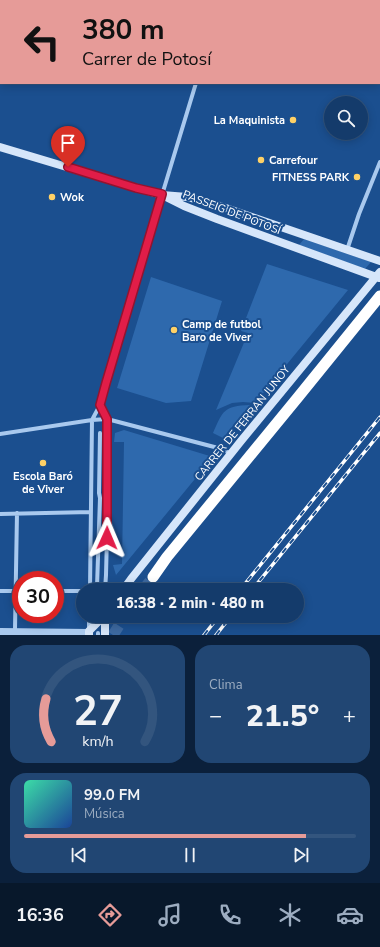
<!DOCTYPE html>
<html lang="es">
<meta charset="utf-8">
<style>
body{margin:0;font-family:"Nunito Sans",sans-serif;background:#214673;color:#f1f3f6;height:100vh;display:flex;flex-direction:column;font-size:15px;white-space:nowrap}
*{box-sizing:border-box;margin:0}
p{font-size:13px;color:#9dadc1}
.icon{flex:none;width:22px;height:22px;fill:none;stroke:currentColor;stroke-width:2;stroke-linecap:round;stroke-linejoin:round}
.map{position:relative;height:635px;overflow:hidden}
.details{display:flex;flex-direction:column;gap:10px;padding:10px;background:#0b203b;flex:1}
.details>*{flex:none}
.banner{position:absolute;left:0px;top:0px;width:380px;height:84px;box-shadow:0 2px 10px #0003,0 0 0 1px #33557e;background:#e69b98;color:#111;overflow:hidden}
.controls{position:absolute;left:324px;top:96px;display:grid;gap:8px}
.controls a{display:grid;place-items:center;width:44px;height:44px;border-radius:50%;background:#143b6b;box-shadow:0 2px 10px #0003,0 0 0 1px #33557e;font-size:20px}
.speed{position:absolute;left:12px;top:571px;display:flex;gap:8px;font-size:20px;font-weight:700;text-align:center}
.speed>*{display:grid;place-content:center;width:52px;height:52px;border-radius:50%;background:#143b6b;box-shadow:0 2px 10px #0003,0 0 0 1px #33557e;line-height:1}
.speed .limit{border:6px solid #d22;background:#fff;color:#111}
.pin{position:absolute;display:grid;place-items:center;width:34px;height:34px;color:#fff;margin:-41px -17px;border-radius:50% 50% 50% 0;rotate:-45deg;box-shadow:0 0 4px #0007}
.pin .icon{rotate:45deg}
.me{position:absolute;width:44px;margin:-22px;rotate:1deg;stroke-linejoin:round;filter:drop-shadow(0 0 3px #0008)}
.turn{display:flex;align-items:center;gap:14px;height:84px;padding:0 16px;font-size:18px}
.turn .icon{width:52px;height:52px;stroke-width:2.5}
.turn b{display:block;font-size:28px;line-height:34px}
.big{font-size:30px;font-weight:800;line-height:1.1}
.details .tile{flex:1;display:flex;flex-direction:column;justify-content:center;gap:6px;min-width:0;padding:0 14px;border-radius:16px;background:#214673}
.details .dial{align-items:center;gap:0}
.dial svg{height:104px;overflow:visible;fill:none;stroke:#33557e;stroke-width:7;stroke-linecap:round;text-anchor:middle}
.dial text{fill:#f1f3f6;stroke:none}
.song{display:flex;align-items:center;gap:12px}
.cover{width:48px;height:48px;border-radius:6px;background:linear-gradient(135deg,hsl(160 70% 55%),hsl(220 70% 35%))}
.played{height:4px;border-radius:2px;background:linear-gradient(90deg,#e69b98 85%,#33557e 85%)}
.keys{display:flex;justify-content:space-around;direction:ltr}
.heat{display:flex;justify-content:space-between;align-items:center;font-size:22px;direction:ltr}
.details .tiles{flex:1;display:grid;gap:10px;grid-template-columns:1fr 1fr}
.tile:last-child{grid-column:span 2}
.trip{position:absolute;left:76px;top:583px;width:228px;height:40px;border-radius:20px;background:#143b6b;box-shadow:0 2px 10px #0003,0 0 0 1px #33557e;font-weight:800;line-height:40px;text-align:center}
.menu{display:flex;height:64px;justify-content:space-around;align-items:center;background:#08182b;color:#9dadc1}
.menu .icon{width:28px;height:28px}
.menu .on{color:#e69b98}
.menu b{font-size:18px;color:#f1f3f6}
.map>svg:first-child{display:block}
.green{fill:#2e69ad}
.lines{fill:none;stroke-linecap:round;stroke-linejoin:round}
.highway-tunnel{stroke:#3d69a0;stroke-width:11;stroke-dasharray:11 5.5;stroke-linecap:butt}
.street{stroke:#a9c9ee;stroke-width:4}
.secondary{stroke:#d6e6fa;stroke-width:8}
.highway{stroke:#fff;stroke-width:11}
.rail-casing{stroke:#fff;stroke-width:3.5}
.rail{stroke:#1b4f8f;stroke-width:2;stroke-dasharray:6;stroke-linecap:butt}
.route-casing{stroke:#92132f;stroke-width:10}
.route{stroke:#e11d48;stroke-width:7}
.poi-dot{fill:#ffd166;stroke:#1b4f8f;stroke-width:1.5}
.labels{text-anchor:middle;stroke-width:4;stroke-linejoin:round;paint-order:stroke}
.poi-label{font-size:11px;font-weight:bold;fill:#fff;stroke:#1b4f8f;text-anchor:start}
.street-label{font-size:11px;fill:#fff;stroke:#1b4f8f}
</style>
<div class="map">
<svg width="380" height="635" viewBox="0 0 380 635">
<rect width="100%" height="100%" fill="#1b4f8f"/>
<!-- green -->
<path class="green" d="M304 239 371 262 365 269 299 245Z
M267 264 348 290 255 403 243 402 232 403 216 410 248 333 241 331Z
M151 277 222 301 191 401 166 403 117 388Z
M250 405 223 438 213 433C223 411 223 406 250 405Z
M124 430 213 457 116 575 113 565 122 564 124 442H114L115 433Z"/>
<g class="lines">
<!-- highway-tunnel -->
<path class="highway-tunnel" d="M143 590 153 577
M113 635 125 616"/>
<!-- street -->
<path class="street" d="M223 1V0
M347 250 359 214 380 162
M100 405 107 419 108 498 106 575 105 590
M0 434 92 420 107 419 222 449 231 454
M0 514 91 512
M97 587 100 498 99 493 100 433
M90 590 92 420 100 405 108 375 162 195 196 83
M0 591H21
M55 591H83
M15 629 17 513
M0 630 89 631
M89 630V616
M0 633 78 634H85L89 631
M98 635V633"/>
<!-- secondary -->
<path class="secondary" d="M0 147 137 188 162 195 187 197 217 205 380 261
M166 197 184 206 217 219 379 278
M123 590 131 579 241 441 380 272
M89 635V631L104 616
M105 635V616"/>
<!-- highway -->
<path class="highway" d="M153 577 167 557 299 396 380 296"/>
<defs>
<path id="rail" d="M240 590 380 417
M252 590 380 433
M204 635 219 616
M216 635 231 616"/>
</defs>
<!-- rail casing -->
<use href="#rail" class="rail-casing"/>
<!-- rail -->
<use href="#rail" class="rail"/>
</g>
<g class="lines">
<defs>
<path id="route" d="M68 167 136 188 162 194 106 383 100 405 107 419V538"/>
</defs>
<!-- route casing -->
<use href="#route" class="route-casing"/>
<!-- route -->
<use href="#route" class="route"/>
</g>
<!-- markers -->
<g class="poi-dot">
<circle cx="293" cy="120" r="4"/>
<circle cx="261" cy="160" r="4"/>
<circle cx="357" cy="177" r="4"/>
<circle cx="52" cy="197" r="4"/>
<circle cx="174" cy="330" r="4"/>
<circle cx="43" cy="463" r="4"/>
</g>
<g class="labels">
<!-- poi labels -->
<g class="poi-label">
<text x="285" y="124" text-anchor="end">La Maquinista</text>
<text x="269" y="164">Carrefour</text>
<text x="349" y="181" text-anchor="end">FITNESS PARK</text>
<text x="60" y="201">Wok</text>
<text x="182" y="328">Camp de futbol<tspan x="182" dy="13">Baro de Viver</tspan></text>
<text x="43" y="480" text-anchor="middle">Escola Baró<tspan x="43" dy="13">de Viver</tspan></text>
</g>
<!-- street labels -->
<g class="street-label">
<text transform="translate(232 212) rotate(21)" y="4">PASSEIG DE POTOSÍ</text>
<text transform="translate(242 423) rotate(-51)" y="4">CARRER DE FERRAN JUNOY</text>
</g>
</g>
</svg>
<div class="controls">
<a><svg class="icon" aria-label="search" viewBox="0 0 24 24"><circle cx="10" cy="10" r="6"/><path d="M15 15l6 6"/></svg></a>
</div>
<div class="speed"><div class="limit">30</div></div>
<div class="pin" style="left:68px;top:167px;background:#d93025"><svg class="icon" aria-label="arrive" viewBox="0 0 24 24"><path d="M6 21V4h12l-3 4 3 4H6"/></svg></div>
<svg class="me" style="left:107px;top:538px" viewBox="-20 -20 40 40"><path d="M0-17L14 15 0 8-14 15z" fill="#e11d48" stroke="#fff" stroke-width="4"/></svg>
<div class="trip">16:38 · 2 min · 480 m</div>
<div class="banner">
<div class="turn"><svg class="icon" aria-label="left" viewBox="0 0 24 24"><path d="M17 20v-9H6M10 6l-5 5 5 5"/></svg><div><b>380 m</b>Carrer de Potosí</div></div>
</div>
</div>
<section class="details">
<div class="tiles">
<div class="tile dial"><svg viewBox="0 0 100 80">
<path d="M14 69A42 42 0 1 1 86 69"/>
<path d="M14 69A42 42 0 0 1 10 36" stroke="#e69b98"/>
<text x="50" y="56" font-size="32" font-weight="700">27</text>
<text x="50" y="72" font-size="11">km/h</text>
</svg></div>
<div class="tile"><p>Clima</p>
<div class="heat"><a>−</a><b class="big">21.5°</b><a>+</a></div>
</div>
<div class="tile">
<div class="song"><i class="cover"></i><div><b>99.0 FM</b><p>Música</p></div></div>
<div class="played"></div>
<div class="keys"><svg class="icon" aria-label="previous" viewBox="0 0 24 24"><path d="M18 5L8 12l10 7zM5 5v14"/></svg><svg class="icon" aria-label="pause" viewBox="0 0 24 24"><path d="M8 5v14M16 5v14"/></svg><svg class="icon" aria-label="next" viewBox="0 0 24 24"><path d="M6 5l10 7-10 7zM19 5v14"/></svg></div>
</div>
</div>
</section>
<nav class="menu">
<b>16:36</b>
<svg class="icon on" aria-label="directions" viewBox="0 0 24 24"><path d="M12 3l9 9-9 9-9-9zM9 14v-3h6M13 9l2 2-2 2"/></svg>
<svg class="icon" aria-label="music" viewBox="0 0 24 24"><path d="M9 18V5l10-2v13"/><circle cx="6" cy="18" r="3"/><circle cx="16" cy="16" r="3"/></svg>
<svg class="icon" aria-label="phone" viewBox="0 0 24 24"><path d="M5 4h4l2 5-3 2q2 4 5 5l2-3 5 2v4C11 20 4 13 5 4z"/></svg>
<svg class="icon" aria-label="climate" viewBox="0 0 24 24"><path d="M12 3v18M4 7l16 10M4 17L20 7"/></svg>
<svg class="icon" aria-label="car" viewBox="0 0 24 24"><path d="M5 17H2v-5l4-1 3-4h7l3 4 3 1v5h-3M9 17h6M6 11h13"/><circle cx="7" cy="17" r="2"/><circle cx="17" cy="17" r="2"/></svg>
</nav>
